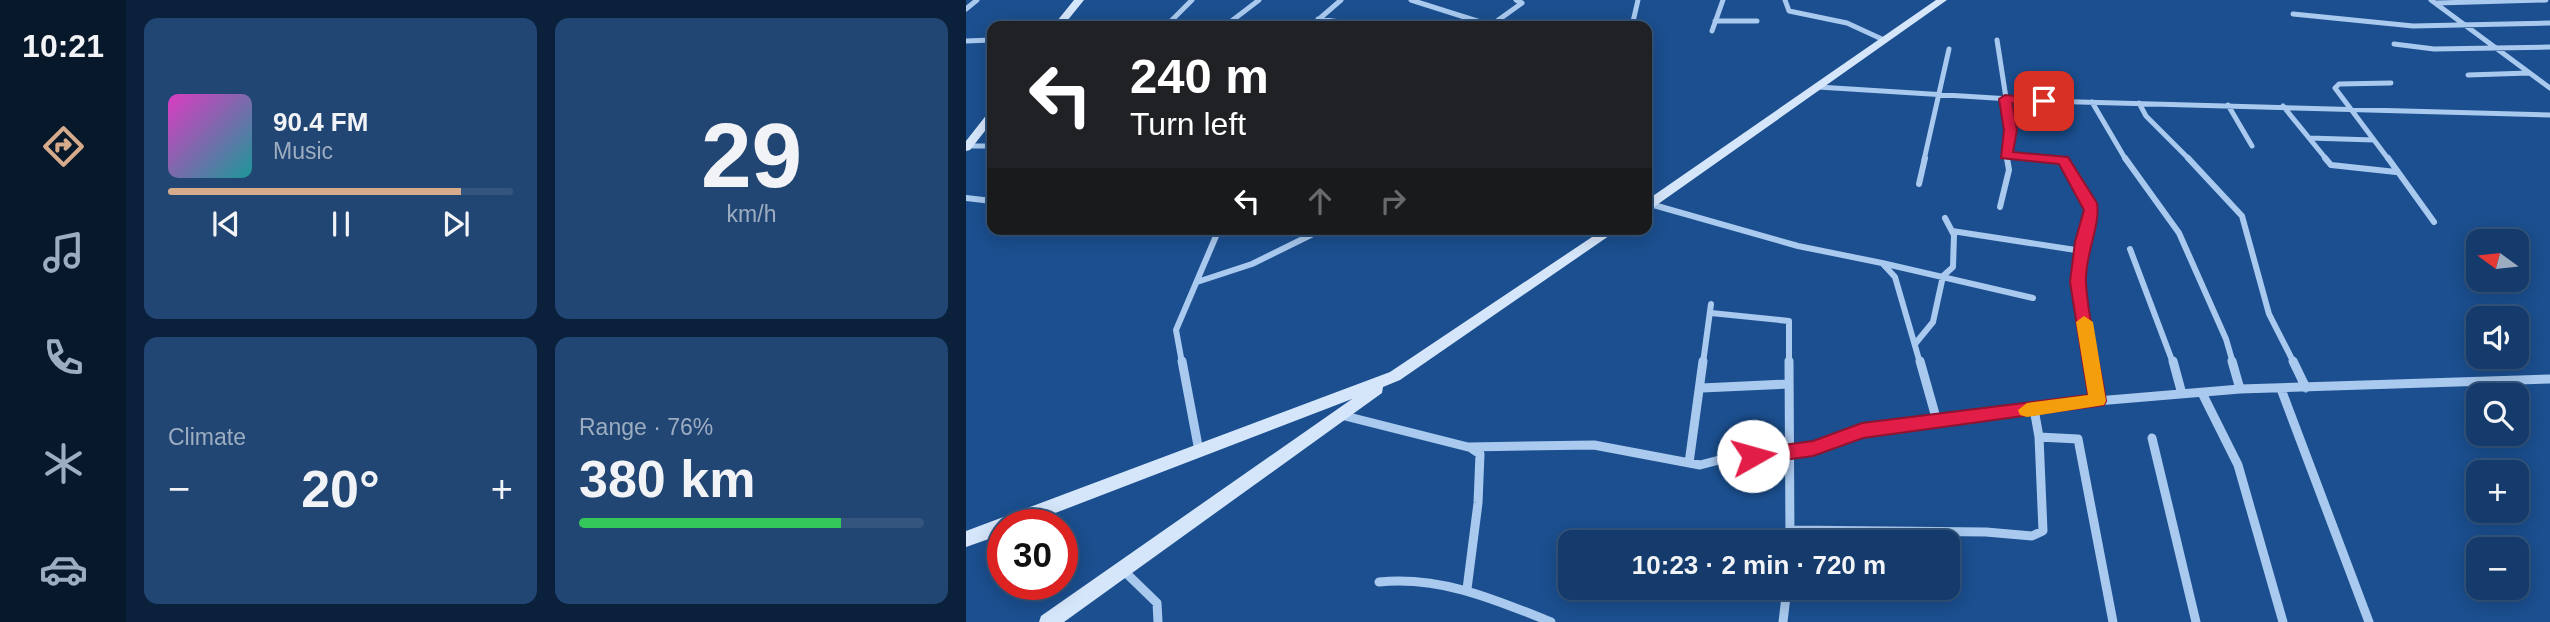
<!DOCTYPE html>
<meta charset="utf-8">
<style>
body{margin:0;font-family:Arial,sans-serif;background:#214673;color:#f1f3f6;height:100vh;display:flex;flex-direction:column;font-size:26px;white-space:nowrap}
*{box-sizing:border-box;margin:0}
p{font-size:23px;color:#9dadc1}
.icon{flex:none;width:38px;height:38px;fill:none;stroke:currentColor;stroke-width:2;stroke-linecap:round;stroke-linejoin:round}
.map{position:relative;flex:1;overflow:hidden}
.panel{display:flex;flex-direction:column;gap:18px;padding:18px;background:#0b203b;width:840px}
.panel>*{flex:none}
.hud{position:absolute;left:21px;top:21px;width:665px;height:214px;border-radius:14px;box-shadow:0 4px 18px #0003,0 0 0 2px #33557e;background:#202124;color:#fff;overflow:hidden}
.needle{width:46px;rotate:285deg}
.tools{position:absolute;left:1500px;top:229px;display:grid;gap:14px}
.tools a{display:grid;place-items:center;width:63px;height:63px;border-radius:14px;background:#143b6b;box-shadow:0 4px 18px #0003,0 0 0 2px #33557e;font-size:35px}
.speed{position:absolute;left:21px;top:509px;display:flex;gap:14px;font-size:35px;font-weight:700;text-align:center}
.speed>*{display:grid;place-content:center;width:91px;height:91px;border-radius:50%;background:#143b6b;box-shadow:0 4px 18px #0003,0 0 0 2px #33557e;line-height:1}
.speed .limit{border:10px solid #d22;background:#fff;color:#111}
.pin{position:absolute;display:grid;place-items:center;width:60px;height:60px;color:#fff;margin:-30px;border-radius:14px;box-shadow:0 4px 10px #0006}
.me{position:absolute;width:77px;margin:-38px;rotate:83deg;stroke-linejoin:round;filter:drop-shadow(0 0 5px #0008)}
.turn{display:flex;align-items:center;gap:24px;height:147px;padding:0 28px;font-size:32px}
.turn .icon{width:91px;height:91px;stroke-width:2.5}
.turn b{display:block;font-size:49px;line-height:60px}
.lanes{display:flex;align-items:center;height:66px;padding:0 28px;background:#0003;justify-content:center;gap:35px;direction:ltr}
.lanes .off{opacity:.35}
.big{font-size:52px;font-weight:800;line-height:1.1}
.panel .tile{flex:1;display:flex;flex-direction:column;justify-content:center;gap:10px;min-width:0;padding:0 24px;border-radius:14px;background:#214673}
.panel .dial{align-items:center;gap:0}
.dial b{font-size:91px;line-height:1}
.song{display:flex;align-items:center;gap:21px}
.cover{width:84px;height:84px;border-radius:10px;background:linear-gradient(135deg,hsl(310 70% 55%),hsl(180 70% 35%))}
.played{height:7px;border-radius:4px;background:linear-gradient(90deg,#d6ab8b 85%,#33557e 85%)}
.keys{display:flex;justify-content:space-around;direction:ltr}
.heat{display:flex;justify-content:space-between;align-items:center;font-size:38px;direction:ltr}
.charge{height:10px;border-radius:5px;background:linear-gradient(90deg,#34c759 76%,#33557e 0)}
.panel .tiles{flex:1;display:grid;gap:18px;grid-template-columns:repeat(2,1fr)}
.trip{position:absolute;left:592px;top:530px;width:402px;height:70px;border-radius:14px;background:#143b6b;box-shadow:0 4px 18px #0003,0 0 0 2px #33557e;font-weight:800;line-height:70px;text-align:center}
main{display:flex;flex:1;min-height:0}
.tabs{display:flex;flex-direction:column;width:126px;justify-content:space-around;align-items:center;background:#08182b;color:#9dadc1}
.tabs .icon{width:49px;height:49px}
.tabs .active{color:#d6ab8b}
.tabs b{font-size:32px;color:#f1f3f6}
.map>svg:first-child{display:block}
.lines{fill:none;stroke-linecap:round;stroke-linejoin:round}
.street-far2{stroke:#a9c9ee;stroke-width:5}
.street-far1{stroke:#a9c9ee;stroke-width:6}
.street{stroke:#a9c9ee;stroke-width:9}
.secondary{fill:#d6e6fa;fill-rule:evenodd}
.route{fill:#e11d48;stroke:#92132f;stroke-width:2}
.slow{fill:#f59e0b}
</style>
<main>
<nav class="tabs">
<b>10:21</b>
<svg class="icon active" aria-label="directions" viewBox="0 0 24 24"><path d="M12 3l9 9-9 9-9-9zM9 14v-3h6M13 9l2 2-2 2"/></svg>
<svg class="icon" aria-label="music" viewBox="0 0 24 24"><path d="M9 18V5l10-2v13"/><circle cx="6" cy="18" r="3"/><circle cx="16" cy="16" r="3"/></svg>
<svg class="icon" aria-label="phone" viewBox="0 0 24 24"><path d="M5 4h4l2 5-3 2q2 4 5 5l2-3 5 2v4C11 20 4 13 5 4z"/></svg>
<svg class="icon" aria-label="climate" viewBox="0 0 24 24"><path d="M12 3v18M4 7l16 10M4 17L20 7"/></svg>
<svg class="icon" aria-label="car" viewBox="0 0 24 24"><path d="M5 17H2v-5l4-1 3-4h7l3 4 3 1v5h-3M9 17h6M6 11h13"/><circle cx="7" cy="17" r="2"/><circle cx="17" cy="17" r="2"/></svg>
</nav>
<section class="panel">
<div class="tiles">
<div class="tile">
<div class="song"><i class="cover"></i><div><b>90.4 FM</b><p>Music</p></div></div>
<div class="played"></div>
<div class="keys"><svg class="icon" aria-label="previous" viewBox="0 0 24 24"><path d="M18 5L8 12l10 7zM5 5v14"/></svg><svg class="icon" aria-label="pause" viewBox="0 0 24 24"><path d="M8 5v14M16 5v14"/></svg><svg class="icon" aria-label="next" viewBox="0 0 24 24"><path d="M6 5l10 7-10 7zM19 5v14"/></svg></div>
</div>
<div class="tile dial"><b>29</b><p>km/h</p></div>
<div class="tile"><p>Climate</p>
<div class="heat"><a>−</a><b class="big">20°</b><a>+</a></div>
</div>
<div class="tile"><p>Range · 76%</p><b class="big">380 km</b><div class="charge"></div></div>
</div>
</section>
<div class="map">
<svg width="1584" height="622" viewBox="0 0 1584 622">
<rect width="100%" height="100%" fill="#1b4f8f"/>
<g class="lines">
<!-- street-far2 -->
<path class="street-far2" d="M445 0 527 26
M819 0 823 11 881 23 918 40
M1465 0 1584 88
M1471 3 1580 0
M0 9 11 0
M1327 14 1447 26 1584 23
M352 19 404 26
M749 21H791
M200 26 226 0
M259 26 293 0
M345 26 375 0
M524 26 556 3 550 0
M666 26 672 0
M746 31 757 0
M1031 40 1045 130 1041 160
M0 41 26 40
M1428 44 1468 49 1584 47
M1502 75 1563 73
M852 87 1078 101 1584 115
M1126 102 1160 160
M1173 103 1180 116 1224 160
M1262 105 1286 146
M1317 106 1361 160
M1343 138 1408 140
M3 146H26
M1040 155 1097 160
M958 160 983 49
M1423 160 1369 88 1373 84 1425 83"/>
<!-- street-far1 -->
<path class="street-far1" d="M1085 158 1096 159 1124 203 1112 283 1124 363
M1159 158 1213 233 1260 339 1267 363
M1222 158 1276 216 1303 314 1328 363
M1359 158 1365 165 1430 172
M1422 158 1468 222
M953 184 959 158
M0 198 26 201
M684 204 832 246 916 263 929 277 954 363
M1034 207 1043 170 1041 158
M986 231 1116 251
M1164 249 1207 363
M916 263 1067 298
M231 282 286 264 357 229
M745 313 823 321V363
M949 344 967 322 977 276 987 267 988 235 979 218
M216 363 210 330 253 229
M737 363 745 304"/>
<!-- street -->
<path class="street" d="M216 361 233 451
M823 361 824 542
M954 361 971 421
M1124 361 1131 401
M1207 361 1216 394
M1266 361 1274 389
M1327 361 1340 388
M736 388 822 384
M1315 389 1403 622
M1236 393 1272 465 1317 622
M375 415 502 447 628 445 734 465 761 458 847 448 896 430 1131 401 1274 389 1584 379
M1073 437 1112 439 1147 622
M1186 438 1230 622
M723 463 737 361
M825 530 1020 532 1066 536 1077 531 1073 437 1068 409
M158 571 191 603 192 622
M413 582C475 576 528 599 585 622
M501 589 512 503 514 454 505 448
M817 622 821 588"/>
<!-- secondary -->
<path class="secondary" d="M108 0H118L97 26H87Z
M970 0H981L685 209 681 210V200Z
M26 112V122L4 150 0 151V141L22 113Z
M638 229H653L434 380 417 387 416 393 98 622H73L75 616 386 399 58 525H37V534L0 547V531L424 372Z"/>
</g>
<!-- route -->
<path class="route" d="M1039 95 1083 99 1084 101 1078 105 1046 103 1051 130 1047 152 1102 157 1131 203C1135 225 1118 257 1120 283 1122 322 1134 362 1140 401L1138 405 897 438 847 456 787 464 781 462 778 456 781 451 787 449 847 441 896 423 1122 395 1104 282 1109 242 1118 210 1093 164 1035 158 1038 130 1033 99Z"/>
<!-- slow -->
<path class="slow" d="M1118 316 1127 322 1140 401 1138 405 1061 417 1054 415 1052 410 1061 403 1122 395 1110 322Z"/>
</svg>
<div class="tools">
<a><svg class="needle" viewBox="-14 -14 28 28"><path d="M0-13l5 13h-10z" fill="#e53935"/><path d="M0 13l5-13h-10z" fill="#9dadc1"/></svg></a>
<a><svg class="icon" aria-label="sound" viewBox="0 0 24 24"><path d="M4 9h4l5-4v14l-5-4H4zM17 9q2 3 0 6"/></svg></a>
<a><svg class="icon" aria-label="search" viewBox="0 0 24 24"><circle cx="10" cy="10" r="6"/><path d="M15 15l6 6"/></svg></a>
<a>+</a>
<a>−</a>
</div>
<div class="speed"><div class="limit">30</div></div>
<div class="pin" style="left:1078px;top:101px;background:#d93025"><svg class="icon" aria-label="arrive" viewBox="0 0 24 24"><path d="M6 21V4h12l-3 4 3 4H6"/></svg></div>
<svg class="me" style="left:787px;top:456px" viewBox="-20 -20 40 40"><circle r="19" fill="#fff"/><path d="M0-13L10 11 0 6-10 11z" fill="#e11d48"/></svg>
<div class="trip">10:23 · 2 min · 720 m</div>
<div class="hud">
<div class="turn"><svg class="icon" aria-label="left" viewBox="0 0 24 24"><path d="M17 20v-9H6M10 6l-5 5 5 5"/></svg><div><b>240 m</b>Turn left</div></div>
<div class="lanes"><svg class="icon" aria-label="left" viewBox="0 0 24 24"><path d="M17 20v-9H6M10 6l-5 5 5 5"/></svg><svg class="icon off" aria-label="ahead" viewBox="0 0 24 24"><path d="M12 20V5M6 11l6-6 6 6"/></svg><svg class="icon off" aria-label="right" viewBox="0 0 24 24"><path d="M7 20v-9h11M14 6l5 5-5 5"/></svg></div>
</div>
</div>
</main>
